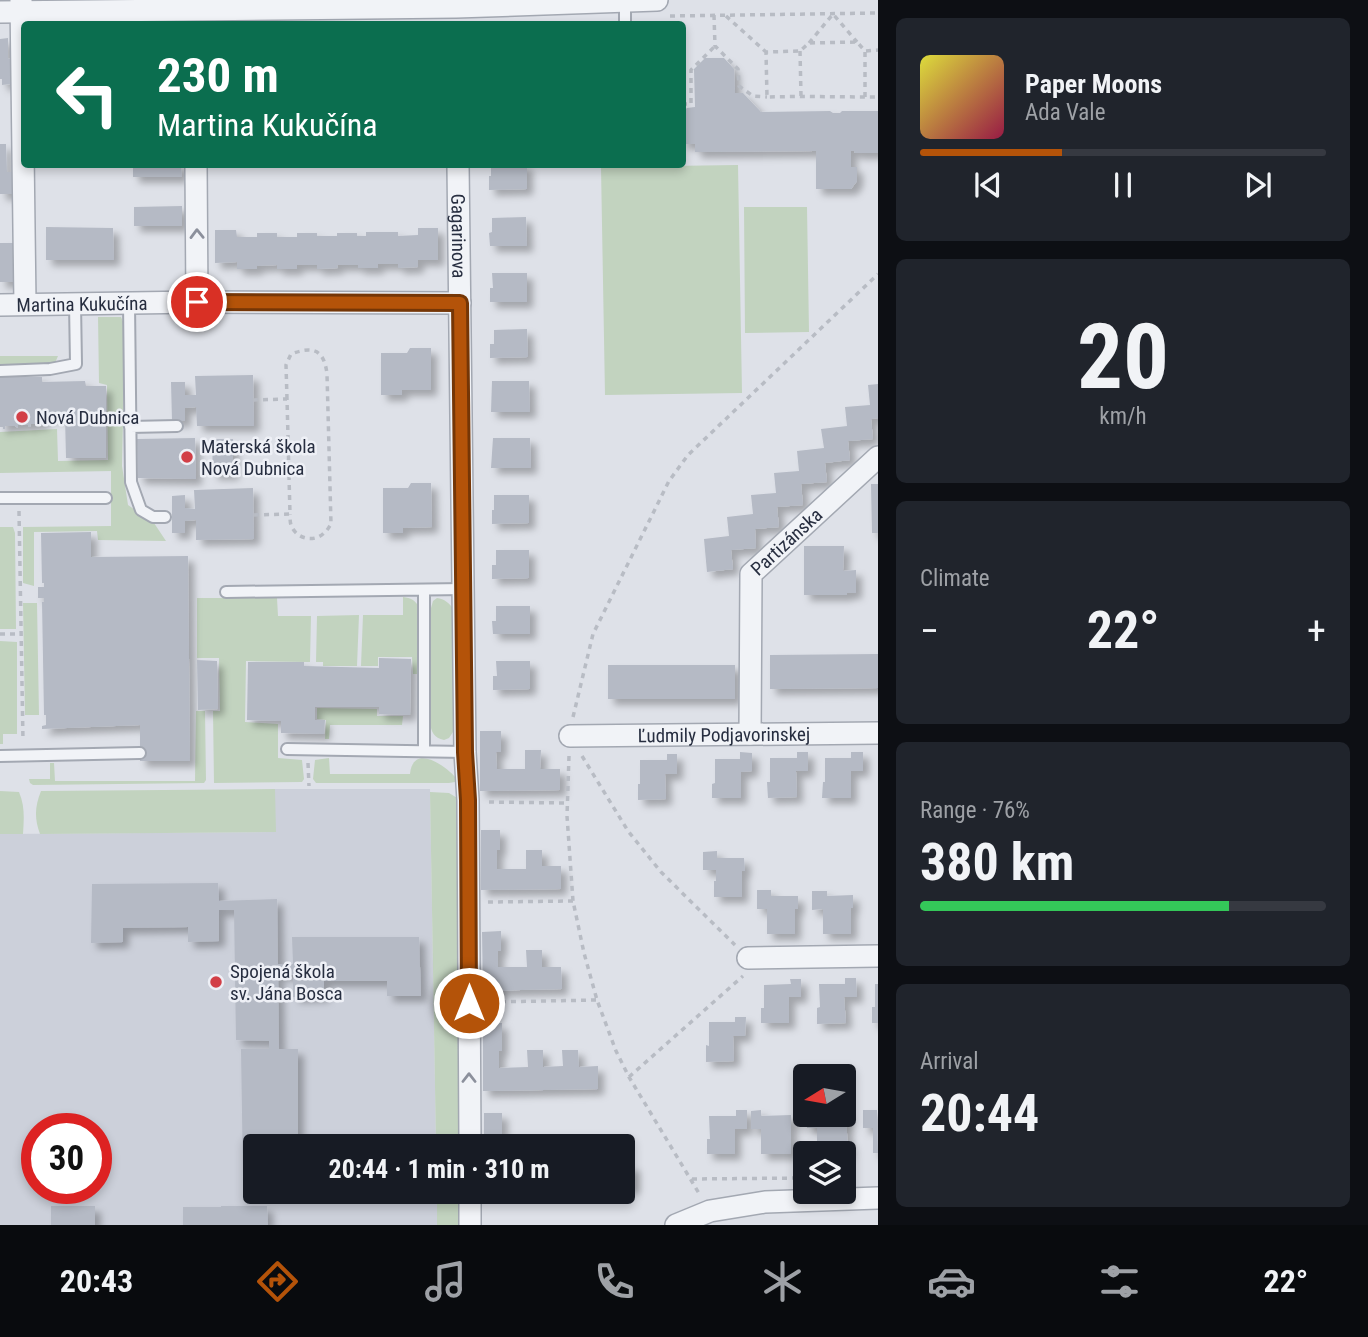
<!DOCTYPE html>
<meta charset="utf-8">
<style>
body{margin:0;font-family:"Roboto Condensed",sans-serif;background:#20242c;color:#f1f3f6;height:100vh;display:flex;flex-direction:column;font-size:26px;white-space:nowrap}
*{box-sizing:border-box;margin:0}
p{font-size:23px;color:#9ea1a6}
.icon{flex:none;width:38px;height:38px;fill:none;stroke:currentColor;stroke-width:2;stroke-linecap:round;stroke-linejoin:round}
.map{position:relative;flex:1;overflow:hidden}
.sheet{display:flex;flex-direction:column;gap:18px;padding:18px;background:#0d0f14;width:490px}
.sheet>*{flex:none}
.guide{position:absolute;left:21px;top:21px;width:665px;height:147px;border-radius:7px;box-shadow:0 4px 10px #0003;background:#0b6e4f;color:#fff;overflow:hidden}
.needle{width:46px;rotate:259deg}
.controls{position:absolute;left:793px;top:1064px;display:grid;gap:14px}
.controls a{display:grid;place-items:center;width:63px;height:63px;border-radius:7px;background:#171b24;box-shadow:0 4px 10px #0003;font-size:35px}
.speed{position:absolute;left:21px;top:1113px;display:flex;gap:14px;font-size:35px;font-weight:700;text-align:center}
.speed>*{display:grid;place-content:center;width:91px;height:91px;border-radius:50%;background:#171b24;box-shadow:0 4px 10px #0003;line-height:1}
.speed .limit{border:10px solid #d22;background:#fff;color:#111}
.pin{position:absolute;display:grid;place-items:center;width:60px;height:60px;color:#fff;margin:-30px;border:4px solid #fff;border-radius:50%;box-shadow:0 2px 7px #0007}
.me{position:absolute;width:77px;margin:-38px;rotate:0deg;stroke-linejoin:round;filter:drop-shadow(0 0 5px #0008)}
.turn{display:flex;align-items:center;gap:24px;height:147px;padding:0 21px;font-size:32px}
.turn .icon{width:91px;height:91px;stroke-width:2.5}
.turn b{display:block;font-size:49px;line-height:60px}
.big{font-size:52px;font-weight:700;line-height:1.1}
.sheet .widget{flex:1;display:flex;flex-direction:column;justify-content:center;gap:10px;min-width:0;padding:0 24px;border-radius:10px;background:#20242c}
.sheet .dial{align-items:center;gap:0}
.dial b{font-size:91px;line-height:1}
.song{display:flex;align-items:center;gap:21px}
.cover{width:84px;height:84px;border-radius:10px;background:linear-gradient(135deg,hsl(60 70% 55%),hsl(340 70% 35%))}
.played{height:7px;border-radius:4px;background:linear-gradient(90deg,#b45309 35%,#363941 35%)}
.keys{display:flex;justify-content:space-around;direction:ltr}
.heat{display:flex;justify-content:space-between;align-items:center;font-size:38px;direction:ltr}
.charge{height:10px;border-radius:5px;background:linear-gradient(90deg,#34c759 76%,#363941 0)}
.trip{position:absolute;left:243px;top:1134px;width:392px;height:70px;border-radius:7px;background:#171b24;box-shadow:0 4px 10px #0003;font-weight:700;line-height:70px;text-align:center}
.tab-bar{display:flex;height:112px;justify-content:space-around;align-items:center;background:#090b0e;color:#9ea1a6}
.tab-bar .icon{width:49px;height:49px}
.tab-bar .selected{color:#b45309}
.tab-bar b{font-size:32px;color:#f1f3f6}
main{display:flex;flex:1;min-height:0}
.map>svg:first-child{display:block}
.built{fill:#ccd0da;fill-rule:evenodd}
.green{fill:#c2d3bf}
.building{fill:#b5bac5;filter:url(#shadow)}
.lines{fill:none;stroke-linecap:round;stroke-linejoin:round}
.lane-casing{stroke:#a3a8b2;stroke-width:14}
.street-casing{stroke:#a3a8b2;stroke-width:24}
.path{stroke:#b8bcc4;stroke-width:3.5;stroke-dasharray:5 5;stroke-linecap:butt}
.lane{stroke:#f1f3f7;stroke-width:10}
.street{stroke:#f1f3f7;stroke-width:21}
.oneway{stroke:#8c909c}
.route-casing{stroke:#753606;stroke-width:18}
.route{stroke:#b45309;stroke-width:12}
.poi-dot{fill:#d23f47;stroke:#eef0f6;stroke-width:2.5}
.labels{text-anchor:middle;stroke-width:5;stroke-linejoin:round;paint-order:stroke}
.street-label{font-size:19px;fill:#272e40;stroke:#eef0f6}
.poi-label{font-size:19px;fill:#272e40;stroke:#eef0f6;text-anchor:start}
</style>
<main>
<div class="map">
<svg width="878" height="1225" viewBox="0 0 878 1225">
<defs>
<filter id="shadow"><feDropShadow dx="6" dy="6" stdDeviation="3.5" flood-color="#0004"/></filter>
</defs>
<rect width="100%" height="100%" fill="#dee1e8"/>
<!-- built -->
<path class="built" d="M275 789H430L436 1146H256V1192H437V1225H0V834L275 832ZM37 1129H96V1188H37Z"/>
<!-- green -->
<path class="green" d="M738 165 742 393 605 395 601 167Z
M744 207H807L809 332 745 333Z
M98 317H121L125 326 122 466 128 505 154 523 166 541 98 540 97 531 34 532V586L23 583V527L111 526V471L0 473V432L57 429 58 461 108 460 107 385 99 383Z
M0 356H58L55 363 0 366Z
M0 527H13L15 533 16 629H0Z
M403 597C411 598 415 600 419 607L418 674H413L412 657H378V666H361L363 615H403Z
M197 598H277L278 616H311L310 662 246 661 245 722 278 724V758L302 760 304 779 302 782 214 783 213 711H220L219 658H197Z
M437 598C444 599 450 603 453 609V732L449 738 444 740C434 738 431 732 430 722L431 608 433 601Z
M23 603H37L39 715H25Z
M359 615 357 666H323V662H316L317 616Z
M0 641 17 642V734H3V744H0Z
M317 708 377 709V716H403L402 725H330L329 739H325L326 720 317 719Z
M196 711H205L206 780 204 783 33 785 30 783 29 779H50V763H54L55 781H195Z
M329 758 330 774H410C413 743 445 765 456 778L455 782 449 783H316L313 779 315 760Z
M275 789 276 832 40 834C34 818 35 806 41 791Z
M0 791 19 792C25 806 24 819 23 834H0Z
M430 792 449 793 459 799 464 1146H436Z
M437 1192H465V1225H437Z"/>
<!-- building -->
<path class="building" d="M8 38V58L13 61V82L10 84 2 85V79H0V39Z
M705 58H724L734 69 735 93H743L761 112 830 111 833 113H840L842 111H878V153H855L854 151H851V167H857V181L851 189H816V151L695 152V144H685L682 142V112L687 108 695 107 694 69Z
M0 144H6L7 172H12V194H0Z
M133 164H181L182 177H133Z
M491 164H527V189L489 190V176H491Z
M182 206V226H134V207Z
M526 217 527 246H490L489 233 492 232V218Z
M46 227 113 228 114 260H46Z
M418 228H438V260H418V267L398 268V264H378V268H358V265H337L338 268 317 269V265H297V269H277V265L257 266V269H237V262L215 263V230H236L237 237H257V233H277V237H297V233H317V236H337V233H357V236H366V232H398V236L418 235Z
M0 243H14V282H0Z
M492 273H527V302H490V288H493Z
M527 329 528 357 490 358V344H494V330Z
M410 348H431V390H402V395H381V353H407Z
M253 375 254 426H197L196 407 185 408V421H172L171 382H185V395H196L195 376Z
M0 377H42V382L85 381 86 386H106V458H66L65 417H44L42 424H30L31 427H28V425H18V428L15 426H5V429H3V427H0Z
M492 381H529L530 412H491Z
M878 384V418L871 419 873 439 848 441 850 460 825 463 827 482 801 484 803 505 777 507 779 527 755 529 756 548 731 550 733 569 707 572 704 539 729 536 727 517 753 514 751 495 776 493 774 473 799 471 797 451 824 448 821 429 847 426 845 407 870 405 868 385Z
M195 438 196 479 138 478 137 439Z
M493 438H530L531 468H491Z
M213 439H233V474H212Z
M411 483H431L432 527 403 528V533H383V488H408Z
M871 484H878V533H872Z
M253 488 254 539 196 540V520L185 521V533H172V496L185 495V508L195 509 194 490Z
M494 495H529V523L492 524V510H494Z
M91 532V557L188 556 190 761H140V725L42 729V726L46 725V715H44L42 602H44V598H38V587H44V583H42L41 533Z
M804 546H844L843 571 856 570V593H847V595H804Z
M496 550H529V578L492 579V565H496Z
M496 606H530V634H493L492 621H496Z
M878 654V688L770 689V655Z
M379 658 411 659 410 715 379 714V707H315V720H325L324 734 281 733V721L247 720 248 662H304V666L379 668Z
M197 660 217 661 218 709 198 710Z
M496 661H530V689L493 690V676H497Z
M608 665H735V699H608Z
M480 731H501V752H496L497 769H525V750H541L540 769H560V790L480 791Z
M740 752 752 753V771L741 772V798H712V784L715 783V759H740Z
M797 752H808V771H796L797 797 768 798 767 782H770V758H797Z
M851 752H863V771H851V798H822L823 782H825V758H851Z
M667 754H677V774H665L666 799 638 800V784H640V760H667Z
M481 830H500V850H497V869H526V850H542V866H561V889L481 890Z
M717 851V858H744L745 871H742V897H714V881H716V870H703V852Z
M218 883 219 901 277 899 278 964H293L292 937H419L421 996H387V981H324V996L293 997V975L278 974 279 1049H298V1146H256V1177H243L241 1049H269V1041L236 1040 234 910H219V941L188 942V927L123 928V942L91 943 92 884Z
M757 890H771V896H798V909H795V934H767V909H757Z
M812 891H827V896L853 895V908H851V934H823V909L812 910Z
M501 931V951H498V967H527L526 950H542V967H561L562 989 483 991 482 932Z
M845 978H856L857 997H844L846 1023 817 1024V1008L820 1007 819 984H845Z
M790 979H801V997H789V1023H761V1008H764V985L791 984Z
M875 984H878V1023H872V1007H875Z
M735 1017H746L745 1036H733L734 1061 706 1062V1045L709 1046V1022H735Z
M483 1023H502V1051H499V1068L528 1067 527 1050H543V1067L563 1066 562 1050H578L579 1067 598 1066V1089L483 1091Z
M736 1110H747V1129H735V1154H707V1139H710L709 1116H736Z
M761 1110V1116L791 1115V1154H761V1129H751V1111Z
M863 1110H877L878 1153H873V1128H863Z
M484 1113H502V1146H484Z
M846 1114 848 1152 817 1153V1128H807V1115Z
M623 1165H634V1188H623Z
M51 1206H95V1225H51Z
M221 1206H267L268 1225H183V1207H221Z"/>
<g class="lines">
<defs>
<path id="lane" d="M625 24V0
M129 303 131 482 141 510 153 517H165
M0 371 50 369 76 364 75 304
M130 427 177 426
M0 498H106
M424 590V750
M226 592 464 589
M287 749 465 752
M0 756 140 753"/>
<g id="street">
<path d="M21 0 25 304"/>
<path d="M0 12 456 7 657 0"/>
<path d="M196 164 197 302"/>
<path id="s1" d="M458 164 465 752 468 800 470 1146"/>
<path id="s2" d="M0 305 197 302 460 303"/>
<path id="s3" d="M750 734 751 574 878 457"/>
<path id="s4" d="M570 736 878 733"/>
<path d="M748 958 878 956"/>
<path d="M470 1192V1225"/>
<path d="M676 1225 710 1211 765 1202 878 1198"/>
</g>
</defs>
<!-- lane casing -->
<use href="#lane" class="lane-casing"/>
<!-- street casing -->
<use href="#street" class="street-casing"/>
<!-- path -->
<path class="path" d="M714 15 715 46 738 69 739 86 753 96 767 97
M670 16 878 13
M726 16 766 52
M809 43 833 14 857 42
M800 51 801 96
M866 51 878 50
M865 97V51L857 42 809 43 800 51 766 52 767 97C804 96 841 97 878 97
M682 104H691V70L715 46
M287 399 286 365 291 354C313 346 324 349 327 374L331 524C329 527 327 531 324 533 314 543 296 539 291 525 290 522 290 518 290 514
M253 400 287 399 290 514 254 515
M19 511 23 741
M0 634H21
M573 717 593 634 669 481 688 455 878 274
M569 756 567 816 573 901 584 953 597 1000 616 1051 629 1077 700 1195
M582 756 628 831 661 872 735 945
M308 763 309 786
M489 802 567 803
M488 902 573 901
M491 1002 597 1000
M629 1077 743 976
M692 1179 803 1178"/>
<!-- lane -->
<use href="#lane" class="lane"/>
<!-- street -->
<use href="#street" class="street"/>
</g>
<!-- one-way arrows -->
<defs><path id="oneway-chevron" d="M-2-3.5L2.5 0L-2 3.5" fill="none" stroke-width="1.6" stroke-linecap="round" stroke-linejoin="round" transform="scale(1.75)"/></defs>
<g class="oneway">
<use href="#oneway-chevron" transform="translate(197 234) rotate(-91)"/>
<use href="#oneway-chevron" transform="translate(469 1078) rotate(-90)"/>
</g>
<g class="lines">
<defs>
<path id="route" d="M197 302 460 303 465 752 468 800 469 1003"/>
</defs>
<!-- route casing -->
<use href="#route" class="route-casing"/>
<!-- route -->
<use href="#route" class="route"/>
</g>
<!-- markers -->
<g class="poi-dot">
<circle cx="22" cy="417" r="7"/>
<circle cx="187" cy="457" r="7"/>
<circle cx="216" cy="982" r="7"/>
</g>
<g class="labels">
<!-- street labels -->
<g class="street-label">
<text dy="7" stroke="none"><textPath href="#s1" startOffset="72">Gagarinova</textPath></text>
<text dy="7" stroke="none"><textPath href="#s2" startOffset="82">Martina Kukučína</textPath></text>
<text dy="7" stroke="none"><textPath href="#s3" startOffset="208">Partizánska</textPath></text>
<text dy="7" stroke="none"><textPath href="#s4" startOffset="154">Ľudmily Podjavorinskej</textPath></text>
</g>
<!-- poi labels -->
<g class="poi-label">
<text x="36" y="424">Nová Dubnica</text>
<text x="201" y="453">Materská škola<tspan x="201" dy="22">Nová Dubnica</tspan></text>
<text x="230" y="978">Spojená škola<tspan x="230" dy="22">sv. Jána Bosca</tspan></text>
</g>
</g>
</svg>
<div class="controls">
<a><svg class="needle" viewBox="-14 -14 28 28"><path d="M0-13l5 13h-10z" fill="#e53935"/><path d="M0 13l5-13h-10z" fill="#9ea1a6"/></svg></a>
<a><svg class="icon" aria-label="layers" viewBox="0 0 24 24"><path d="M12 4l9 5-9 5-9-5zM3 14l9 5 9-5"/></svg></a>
</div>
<div class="speed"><div class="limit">30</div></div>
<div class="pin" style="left:197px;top:302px;background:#d93025"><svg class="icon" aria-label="arrive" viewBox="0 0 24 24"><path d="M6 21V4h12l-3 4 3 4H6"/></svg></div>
<svg class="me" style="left:469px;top:1003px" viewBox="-20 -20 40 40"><circle r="17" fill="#b45309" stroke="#fff" stroke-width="3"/><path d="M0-11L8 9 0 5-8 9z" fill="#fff"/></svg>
<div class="trip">20:44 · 1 min · 310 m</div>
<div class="guide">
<div class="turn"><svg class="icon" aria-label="left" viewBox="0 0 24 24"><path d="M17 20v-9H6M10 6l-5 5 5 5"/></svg><div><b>230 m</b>Martina Kukučína</div></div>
</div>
</div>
<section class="sheet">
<div class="widget">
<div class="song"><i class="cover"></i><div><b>Paper Moons</b><p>Ada Vale</p></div></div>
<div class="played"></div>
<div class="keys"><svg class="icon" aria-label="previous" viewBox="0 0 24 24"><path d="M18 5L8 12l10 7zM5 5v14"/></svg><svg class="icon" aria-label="pause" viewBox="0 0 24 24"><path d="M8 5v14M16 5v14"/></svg><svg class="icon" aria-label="next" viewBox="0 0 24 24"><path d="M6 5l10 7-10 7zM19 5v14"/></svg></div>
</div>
<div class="widget dial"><b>20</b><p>km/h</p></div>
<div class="widget"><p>Climate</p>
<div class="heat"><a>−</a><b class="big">22°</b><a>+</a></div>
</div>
<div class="widget"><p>Range · 76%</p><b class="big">380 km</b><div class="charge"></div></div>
<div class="widget"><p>Arrival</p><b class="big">20:44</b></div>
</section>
</main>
<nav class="tab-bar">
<b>20:43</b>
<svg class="icon selected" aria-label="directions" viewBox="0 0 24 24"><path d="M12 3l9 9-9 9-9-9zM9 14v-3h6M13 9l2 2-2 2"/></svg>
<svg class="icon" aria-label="music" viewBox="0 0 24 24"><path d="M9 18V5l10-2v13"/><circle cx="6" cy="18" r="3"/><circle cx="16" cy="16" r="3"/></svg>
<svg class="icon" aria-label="phone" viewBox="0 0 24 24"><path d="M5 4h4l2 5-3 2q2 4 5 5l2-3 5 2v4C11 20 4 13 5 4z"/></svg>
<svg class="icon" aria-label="climate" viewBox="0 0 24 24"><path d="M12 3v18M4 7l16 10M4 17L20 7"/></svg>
<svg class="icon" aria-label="car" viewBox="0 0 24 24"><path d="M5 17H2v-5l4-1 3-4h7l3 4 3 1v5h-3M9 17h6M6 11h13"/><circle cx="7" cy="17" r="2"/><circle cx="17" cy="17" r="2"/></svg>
<svg class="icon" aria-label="filters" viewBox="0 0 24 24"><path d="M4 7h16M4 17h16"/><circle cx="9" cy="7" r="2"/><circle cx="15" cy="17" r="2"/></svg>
<b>22°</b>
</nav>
